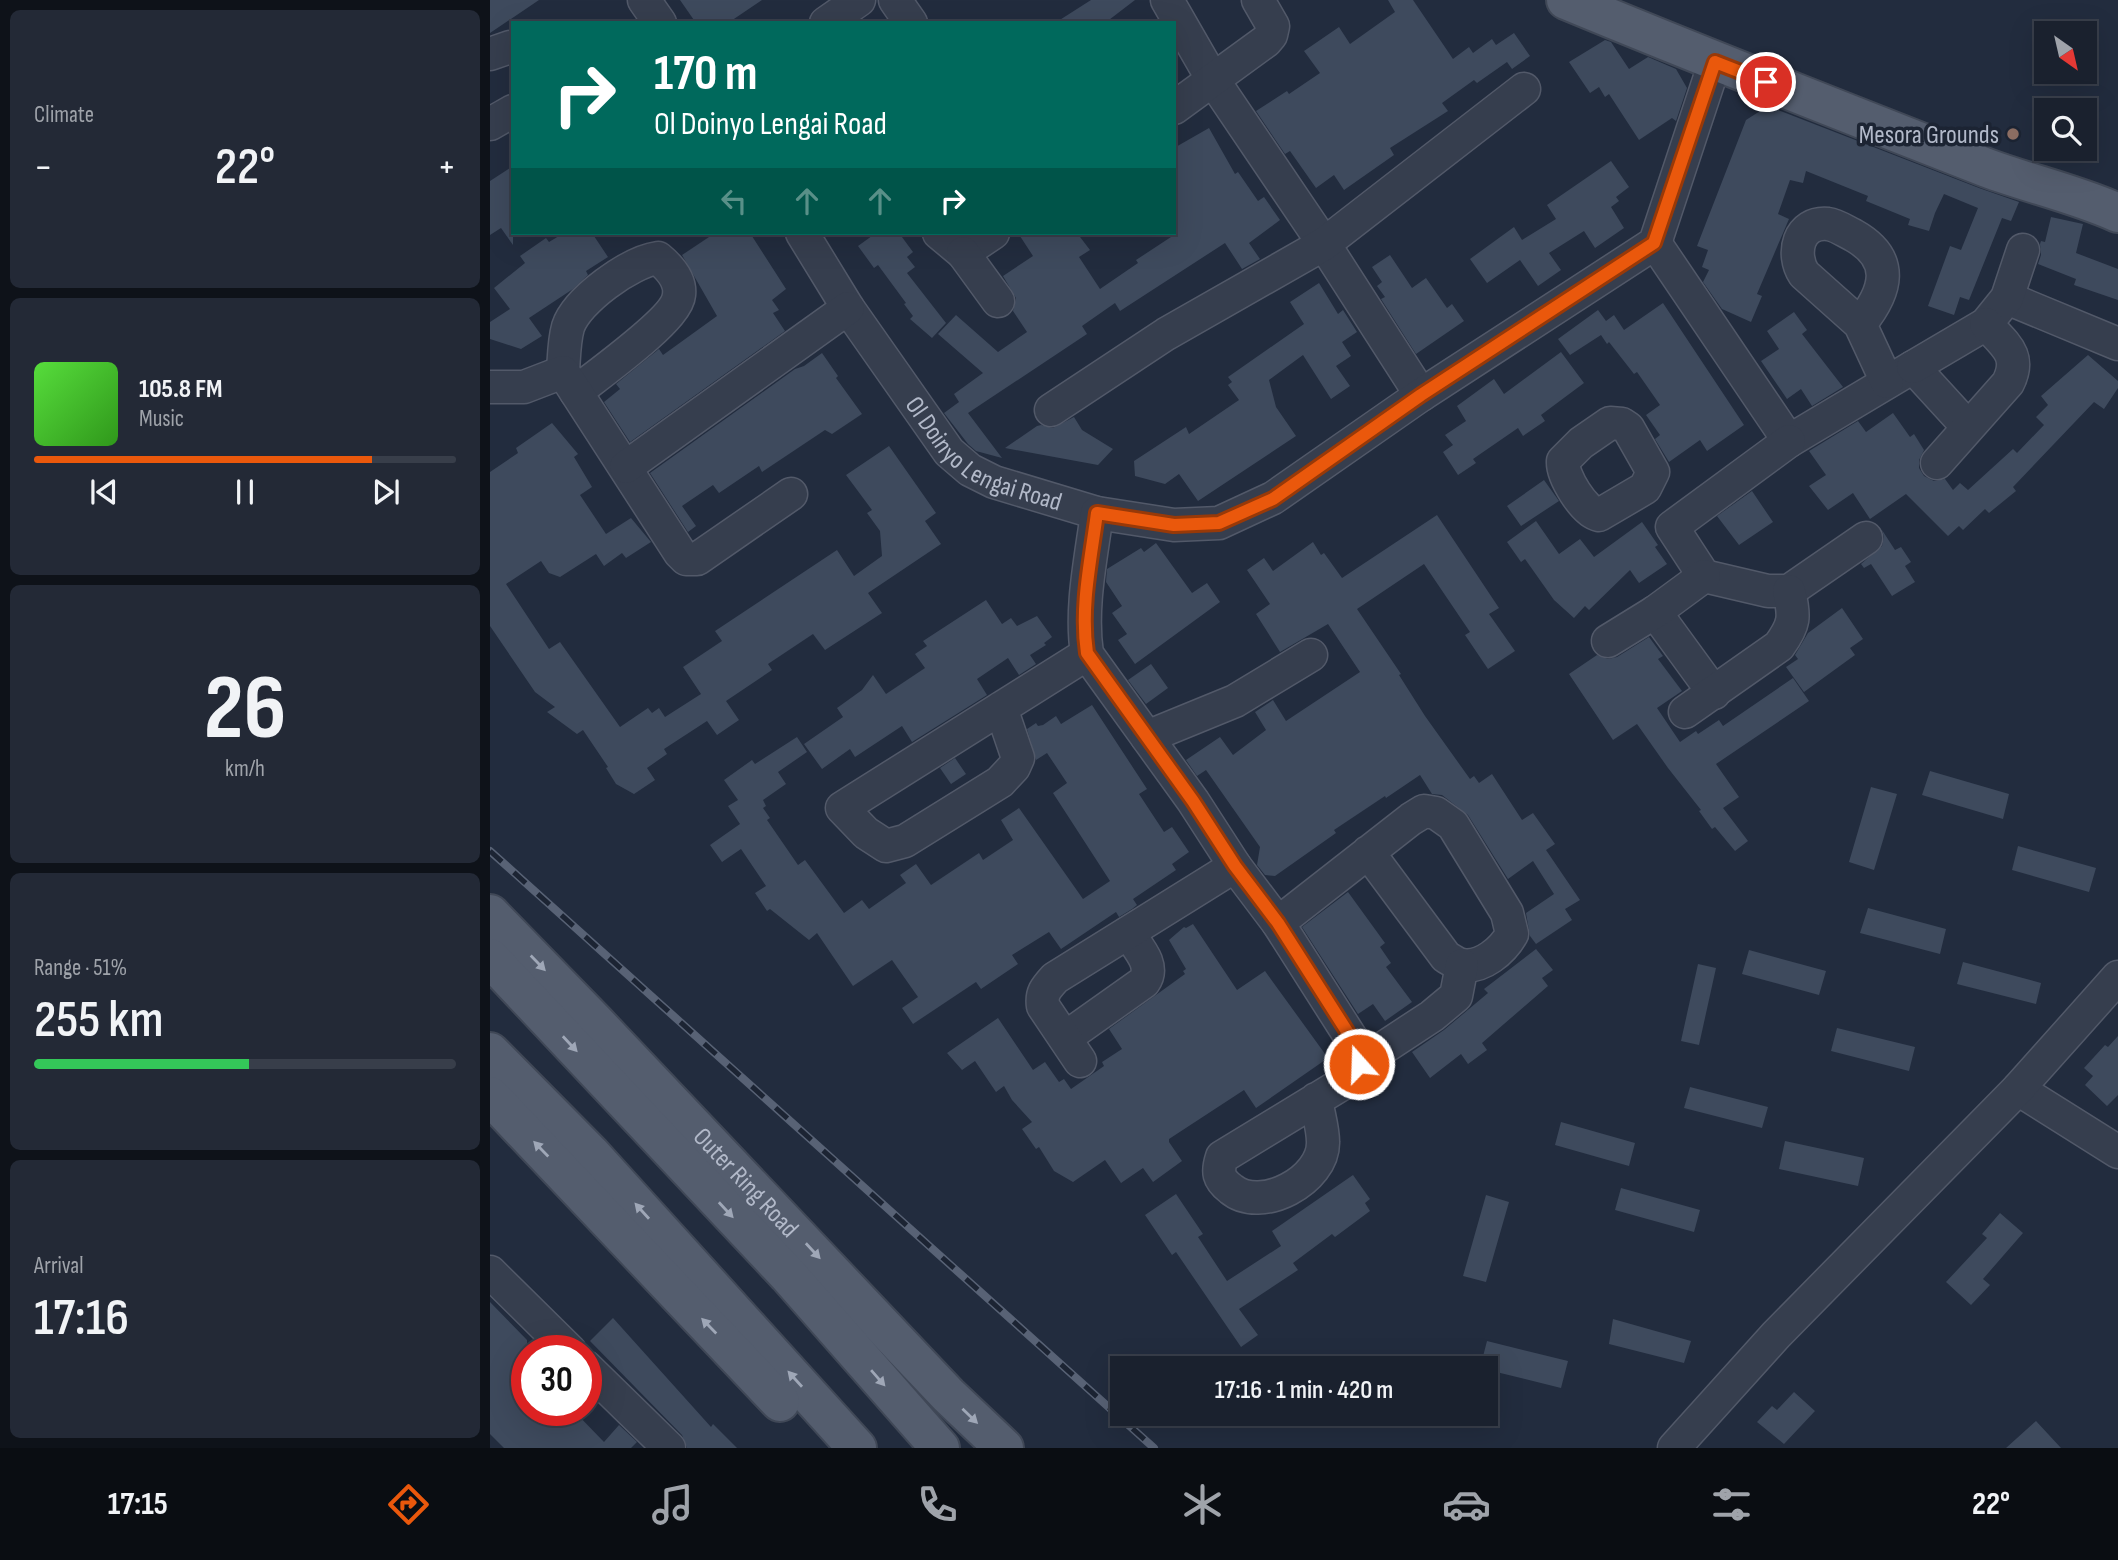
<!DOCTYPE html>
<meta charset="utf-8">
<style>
body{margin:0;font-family:"Sofia Sans Condensed",sans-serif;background:#232936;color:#f1f3f6;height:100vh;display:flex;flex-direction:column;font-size:26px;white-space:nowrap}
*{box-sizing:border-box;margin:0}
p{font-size:23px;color:#9fa3aa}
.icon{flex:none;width:38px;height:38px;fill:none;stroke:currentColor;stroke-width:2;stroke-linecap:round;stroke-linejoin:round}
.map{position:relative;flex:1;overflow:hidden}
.details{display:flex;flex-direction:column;gap:10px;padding:10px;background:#0e1219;width:490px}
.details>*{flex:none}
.banner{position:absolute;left:21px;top:21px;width:665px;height:214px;border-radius:0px;box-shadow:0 7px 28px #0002,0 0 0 2px #383e4a;background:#00695c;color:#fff;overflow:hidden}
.needle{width:46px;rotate:146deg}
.tools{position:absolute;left:1544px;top:21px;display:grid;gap:14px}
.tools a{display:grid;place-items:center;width:63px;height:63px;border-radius:0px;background:#1a212e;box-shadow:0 7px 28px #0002,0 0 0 2px #383e4a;font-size:35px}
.speed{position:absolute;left:21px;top:1335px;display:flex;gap:14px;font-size:35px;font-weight:700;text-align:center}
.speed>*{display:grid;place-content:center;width:91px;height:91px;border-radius:50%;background:#1a212e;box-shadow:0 7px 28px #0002,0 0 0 2px #383e4a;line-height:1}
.speed .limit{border:10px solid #d22;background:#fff;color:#111}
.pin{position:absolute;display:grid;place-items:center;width:60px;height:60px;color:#fff;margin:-30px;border:4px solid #fff;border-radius:50%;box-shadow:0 2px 7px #0007}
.me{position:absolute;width:77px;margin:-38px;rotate:340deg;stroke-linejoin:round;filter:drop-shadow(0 0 5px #0008)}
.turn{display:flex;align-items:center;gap:24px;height:147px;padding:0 28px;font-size:32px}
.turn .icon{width:91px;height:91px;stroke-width:2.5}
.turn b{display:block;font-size:49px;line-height:60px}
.lanes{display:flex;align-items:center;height:66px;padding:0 28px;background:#0003;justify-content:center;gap:35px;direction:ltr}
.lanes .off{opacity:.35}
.big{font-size:52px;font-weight:600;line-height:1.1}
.details .card{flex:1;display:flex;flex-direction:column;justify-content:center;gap:10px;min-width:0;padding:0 24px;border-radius:10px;background:#232936}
.details .dial{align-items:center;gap:0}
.dial b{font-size:91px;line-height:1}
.song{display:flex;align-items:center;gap:21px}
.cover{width:84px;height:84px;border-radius:10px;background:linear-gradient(135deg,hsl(110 70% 55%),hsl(110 70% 35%))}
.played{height:7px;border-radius:4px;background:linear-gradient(90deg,#ea580c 80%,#383e4a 80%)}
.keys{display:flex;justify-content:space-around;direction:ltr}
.heat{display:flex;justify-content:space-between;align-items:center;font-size:38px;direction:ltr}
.charge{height:10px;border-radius:5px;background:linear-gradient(90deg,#34c759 51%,#383e4a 0)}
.trip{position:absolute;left:620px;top:1356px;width:388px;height:70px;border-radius:0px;background:#1a212e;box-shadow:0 7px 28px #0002,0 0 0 2px #383e4a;font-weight:600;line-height:70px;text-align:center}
.menu{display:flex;height:112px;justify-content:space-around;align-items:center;background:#0a0d12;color:#9fa3aa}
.menu .icon{width:49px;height:49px}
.menu .selected{color:#ea580c}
.menu b{font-size:32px;color:#f1f3f6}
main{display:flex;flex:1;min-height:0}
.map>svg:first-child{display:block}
.building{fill:#3e4a5d}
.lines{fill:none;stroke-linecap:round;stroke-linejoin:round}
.minor-casing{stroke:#525969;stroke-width:35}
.major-casing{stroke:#404857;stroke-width:42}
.minor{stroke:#363e4e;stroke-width:32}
.major{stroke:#545d6e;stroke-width:38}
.rail-casing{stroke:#586275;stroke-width:8}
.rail{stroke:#1c2433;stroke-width:5;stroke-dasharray:16;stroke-linecap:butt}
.oneway{fill:#9fa7b7}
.route-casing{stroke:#983908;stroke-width:18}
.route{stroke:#ea580c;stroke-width:12}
.education-dot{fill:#8d6e63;stroke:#1c2433;stroke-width:2.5}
.labels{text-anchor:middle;stroke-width:7;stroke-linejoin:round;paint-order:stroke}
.poi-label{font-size:26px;fill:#b2b9c9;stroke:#1c2433;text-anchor:end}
.street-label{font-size:26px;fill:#b2b9c9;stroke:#1c2433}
</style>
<main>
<section class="details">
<div class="card"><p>Climate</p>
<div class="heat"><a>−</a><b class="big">22°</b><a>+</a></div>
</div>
<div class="card">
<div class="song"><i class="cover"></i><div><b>105.8 FM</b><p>Music</p></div></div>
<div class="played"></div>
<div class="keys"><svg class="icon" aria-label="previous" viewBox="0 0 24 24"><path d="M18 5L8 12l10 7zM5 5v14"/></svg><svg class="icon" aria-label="pause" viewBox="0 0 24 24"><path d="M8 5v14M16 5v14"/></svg><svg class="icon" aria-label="next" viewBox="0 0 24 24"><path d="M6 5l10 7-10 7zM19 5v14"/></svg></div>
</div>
<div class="card dial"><b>26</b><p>km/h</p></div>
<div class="card"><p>Range · 51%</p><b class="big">255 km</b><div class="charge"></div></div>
<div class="card"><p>Arrival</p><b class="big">17:16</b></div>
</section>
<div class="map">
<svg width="1628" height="1448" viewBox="0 0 1628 1448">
<rect width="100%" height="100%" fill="#222c3e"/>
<!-- building -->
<path class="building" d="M0 0H49L0 33Z
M190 0H272L238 23H206Z
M601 0H645L615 23H565Z
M898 0H923L963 59 979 47 983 53 1002 39 1006 45 1024 33 1040 56 1022 69 1017 62 987 83 984 80 952 103 958 111 900 148 904 155 854 190 844 175 826 188 800 151 795 154 766 111 797 91 799 94 830 73 814 51 849 27 860 44 905 12Z
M1115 40 1121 42 1139 69 1158 57 1186 69 1197 88 1186 121 1182 118 1149 140 1119 94 1115 97 1109 87 1100 93 1079 62Z
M1278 106 1489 188 1529 202 1521 221 1512 218 1479 300 1470 297 1464 315 1438 306 1460 246 1471 250 1488 208 1454 194 1445 213 1439 231 1418 225 1420 219 1376 201 1378 196 1316 171 1313 183 1300 180 1288 214 1299 219 1267 294 1272 296 1261 322 1232 309 1213 282 1219 270 1212 267 1218 250 1207 246 1256 120Z
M719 128 745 174 748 172 768 201 774 197 790 220 759 243 770 259 752 269 735 243 630 311 625 303 592 326 597 334 478 413 512 458 486 451 478 444 454 413 469 402 464 394 493 373 448 334 466 315 508 352 537 332 523 311 526 298 513 276 543 256 528 233H587L600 250 589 257 610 289 648 263 646 260 684 235V148Z
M1121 161 1139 187 1126 197 1129 201 1121 207 1134 228 1105 248 1094 231 1059 253 1071 270 1048 286 1030 260 997 283 980 259 1024 227 1032 240 1066 219 1057 205Z
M23 166V245L11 228 0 235V181Z
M1561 217 1593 224 1586 253 1628 269V300L1584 285 1586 279 1548 264 1551 255 1550 244 1551 241 1555 242Z
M74 233H102L118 257 96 271 98 275 83 289 39 318 52 336 31 349 0 339V322L20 309 4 288 35 263 30 256 56 238 59 242Z
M225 233H260L296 289 282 300 289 310 283 313 295 331 140 442 114 402 130 389 126 384 169 349 173 355 227 316 192 255Z
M386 233H409L423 252 417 257 425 267 417 273 456 323 442 338 420 319 423 316 414 304 416 303 388 265 384 268 368 246Z
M900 255 922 288 936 278 957 308 962 304 974 321 926 354 891 299 895 297 887 286 892 282 882 267Z
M829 283 848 314 853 310 867 332 852 342 861 356 846 366 860 386 841 399 813 355 779 380 786 407 806 436 708 501 689 474 675 484 645 476 644 461 696 427 699 434 749 400 738 385 742 382 738 377 814 324 800 302Z
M1173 303 1254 425 1217 451 1210 440 1179 462 1165 439 1170 435 1156 415 1170 405 1147 372 1144 374 1119 342 1117 344 1111 335 1080 355 1068 339 1108 310 1116 321 1124 315 1134 330Z
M1304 312 1317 330 1312 334 1353 387 1322 406 1311 389 1297 399 1271 361 1289 349 1277 331Z
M1071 352 1094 383 1051 415 1055 421 1033 436 1028 428 983 459 986 463 968 475 953 452 963 445 955 435 976 421 967 406 1004 379 1014 394Z
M332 353 348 376 346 378 372 414 342 434 335 430 272 472 269 466 229 493 223 485 192 506 206 526 198 532 160 473 305 369 314 366Z
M1598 355 1628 381V388L1614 409 1604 402 1523 487 1526 491 1499 513 1495 509 1473 530 1469 526 1458 536 1416 494 1380 519 1363 493 1338 510 1319 486 1336 475 1319 451 1368 421 1376 432 1403 413 1420 437 1424 434 1434 450 1429 460V468L1434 476 1444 481 1455 479 1463 490 1470 483 1478 490 1523 449 1527 453 1554 425 1546 417 1558 405 1551 396Z
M584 417 592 430 623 449 608 465 515 448 547 426 551 425 563 428Z
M62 423 88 454 84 457 102 487 90 495 116 534 141 518 161 542 136 558 132 553 114 566 106 554 70 577 59 573 51 561 16 584 59 649 70 642 130 727 158 708 162 713 169 708 175 717 211 694 193 667 232 641 225 631 347 550 364 576 392 556 390 531 377 513 382 510 356 475 399 446 446 513 435 521 451 544 378 593 392 613 335 650 323 634 278 664 282 670 236 701 249 720 227 735 217 721 174 749 177 754 157 768 165 780 144 794 126 784 116 768 118 767 93 730 87 734 57 712 65 707 45 692 0 626V472L28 453 26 448Z
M1054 480 1069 501 1031 526 1017 506Z
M1262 491 1283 522 1249 545 1227 516Z
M947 515 1009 608 999 614 1025 651 998 669 975 635 980 632 934 564 867 609 911 674 909 675 935 716 980 779 984 776 989 783 1002 774 1032 820 1043 813 1065 844 1056 850 1090 900 1075 909 1082 920 1046 944 1040 936 1036 913 1064 894 1043 861 1018 879 978 815 952 795 942 794 930 775 896 798 895 796 844 830 846 833 785 876 775 875 767 865 770 847 716 770 707 776 696 760 730 737 743 755 776 730 765 712 783 700 796 721 870 672 838 624 790 652 766 614 780 604 757 570 774 558 783 571 823 542 831 555 834 553 852 578Z
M1046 521 1069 554 1090 539 1104 557 1152 522 1168 545 1165 547 1177 564 1149 583 1140 570 1099 610 1095 606 1084 618 1064 600 1035 559 1031 562 1017 542Z
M1392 530 1405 550 1411 547 1421 562 1415 566 1425 582 1402 596 1381 564 1374 568 1371 564 1392 546 1394 537Z
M666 543 702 593 717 583 730 602 645 664 628 640 637 634 622 613 632 606 616 582 617 569 651 548 654 552Z
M496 600 512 624 521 618 527 626 547 616 562 637 554 643 556 645 540 655 546 664 529 675 518 658 487 679 497 695 422 742 412 726 365 757 360 749 332 769 314 744 353 717 347 708 372 690 383 675 396 694 435 668 425 654 437 646 433 641Z
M1352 608 1373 639 1360 648 1365 655 1314 692 1296 667 1308 659 1305 655 1318 633Z
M1159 637 1173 656 1168 659 1192 691 1167 708 1190 742 1206 731 1208 734 1229 720 1233 726 1303 678 1319 701 1226 764 1249 797 1233 808 1258 841 1245 851 1225 827 1222 829 1209 811 1211 810 1178 768 1147 724 1123 740 1079 674 1107 655 1118 659 1127 657Z
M661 664 678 688 656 704 638 680Z
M602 705 657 789 649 794 674 832 682 827 699 852 682 864 686 870 643 899 647 905 642 909 629 917 626 912 571 949 559 932 522 955 528 964 491 989 486 982 423 1024 412 1008 428 997 402 960 363 986 327 933 319 940 280 909 277 911 265 893 276 886 251 849 232 862 220 845 250 824 238 806 248 800 234 780 262 760 265 764 307 737 317 752 288 772 296 784 273 800 276 806 273 808 280 818 277 820 308 865 315 860 354 913 372 900 379 909 416 883 410 875 426 864 441 885 489 853 493 860 523 840 511 820 529 808 593 899 620 881 563 793 577 783 557 753 546 760 537 729 546 723 548 726 553 725 566 716 571 724Z
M465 758 476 774 461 784 450 768Z
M1440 771 1519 794 1513 819 1432 795Z
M1381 787 1407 794 1384 870 1359 862Z
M1528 846 1606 868 1599 892 1522 870Z
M858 892 895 943 890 947 901 963 896 967 922 1002 895 1021 883 1004 868 1014 812 927Z
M1378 908 1456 929 1450 954 1370 933Z
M703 924 747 990 775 971 838 1058 766 1108 754 1090 679 1139V1142L692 1161 663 1182 653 1168 631 1183 615 1160 583 1182 564 1171 549 1147 546 1149 532 1129 542 1122 522 1100 514 1086 506 1092 485 1061 472 1070 457 1053 508 1018 543 1070 555 1062 569 1082 574 1079 581 1089 614 1066 612 1062 632 1049 619 1029 695 974 693 971 696 969 679 940 694 927 696 928Z
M1046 949 1063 970 1052 978 1058 986 992 1043 997 1050 978 1064 971 1054 940 1078 922 1052 954 1030 998 993 994 989Z
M1259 950 1336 971 1329 995 1252 974Z
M1473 962 1551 983 1546 1004 1467 984Z
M1208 964 1226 968 1209 1045 1191 1041Z
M1347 1028 1425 1047 1419 1071 1341 1051Z
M1628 1036V1095L1617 1106 1595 1085 1603 1076 1594 1068 1615 1045 1618 1047Z
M1200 1087 1278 1107 1272 1128 1194 1108Z
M1071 1122 1145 1143 1139 1166 1065 1145Z
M1295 1141 1374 1158 1368 1186 1289 1169Z
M863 1175 880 1199 875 1203 880 1211 845 1237 842 1234 803 1263 808 1270 749 1309 768 1335 751 1347 686 1252 682 1255 655 1215 686 1194 713 1234 708 1237 737 1281 791 1246 782 1231Z
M1131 1188 1210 1210 1204 1232 1125 1210Z
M996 1195 1019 1202 996 1282 973 1276Z
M1510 1213 1533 1233 1493 1279 1500 1285 1481 1305 1456 1282 1497 1238 1492 1234Z
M0 1302 37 1340V1410H83L114 1442 129 1425 147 1442 141 1448H14L0 1434Z
M123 1318 221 1427 223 1424 247 1448H197L192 1435 100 1341Z
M1123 1319 1201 1341 1194 1363 1119 1344Z
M997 1341 1078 1361 1071 1388 990 1368Z
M1304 1392 1325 1411 1294 1444 1267 1422 1282 1406 1287 1410Z
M1546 1421 1571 1448H1516Z"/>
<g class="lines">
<defs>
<g id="minor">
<path d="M154 0 170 23"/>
<path d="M405 0 421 23"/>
<path d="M677 0 723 80 834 244 931 395"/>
<path d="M336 23 369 0"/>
<path d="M0 54 20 47 23 49"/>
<path d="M684 108 776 41 781 35 783 26 768 0"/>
<path d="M0 124 23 111"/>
<path id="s1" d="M312 233 358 308 459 452 480 470 504 482 607 513 684 525 729 523 783 498 931 395 1165 243 1225 62"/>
<path d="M449 233 473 253 503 233"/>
<path d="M1165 243 1299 441 1423 367 1477 426"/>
<path d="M473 253 508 301"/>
<path d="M1517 298 1628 344"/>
<path d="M1370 324C1397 291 1406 259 1363 235 1355 231 1346 225 1338 224 1308 221 1301 254 1314 274L1370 324 1397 382"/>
<path d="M1423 367 1496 324 1517 298 1533 250"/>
<path d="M73 372C74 357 74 341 78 327 87 300 140 262 168 258 179 267 191 280 189 295 187 319 107 375 86 392"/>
<path d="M0 387H34L73 372 190 553 196 559H207L301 494"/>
<path d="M561 410 676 334 834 244 1034 89"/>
<path d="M1120 423 1132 424 1138 428 1163 472 1155 488 1109 515C1094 512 1072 476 1073 461L1091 443Z"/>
<path d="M1299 441 1182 527 1214 576 1278 591H1299L1376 538"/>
<path d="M1447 463 1518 383C1532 355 1515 345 1496 324"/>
<path d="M136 467 358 308"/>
<path d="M607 513C601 559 590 608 597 654L703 801 745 866 788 923 865 1044 869 1064 860 1079 732 1157C727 1172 728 1179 741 1189 771 1214 834 1180 833 1142 833 1128 828 1113 826 1099"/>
<path d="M1165 612 1224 693"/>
<path d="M1118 641 1165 612 1214 576"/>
<path d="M511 708 528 758 524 767 510 782 415 841 396 846 376 833 352 808 597 654"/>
<path d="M1195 712 1289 646C1305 624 1305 617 1299 591"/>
<path d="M657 737 745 701 821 655"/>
<path d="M788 923 921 819 934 811 946 813 963 825 1017 913 1022 934C1013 950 992 969 971 965 967 964 960 959 956 957L878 852"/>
<path d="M575 1038 654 982C666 965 647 947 638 933"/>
<path d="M590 1061 553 1006C551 993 556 988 565 978L745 866"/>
<path d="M869 1064 942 1016 966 996 972 965"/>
<path d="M1528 1089 1628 1152"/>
<path d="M0 1272 80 1351"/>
<path d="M96 1367 179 1448"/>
<path d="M1184 1448 1286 1335 1528 1089 1628 977"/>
</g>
<g id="major">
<path d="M1076 0C1216 58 1356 113 1497 168 1540 184 1586 194 1628 213"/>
<path id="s2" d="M0 914 105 1022 458 1395 514 1448"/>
<path d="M0 958 298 1275 450 1448"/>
<path d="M0 1052 101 1154 367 1448"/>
<path d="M0 1096 290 1402"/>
</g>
</defs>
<!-- minor casing -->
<use href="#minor" class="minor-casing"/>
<!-- major casing -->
<use href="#major" class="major-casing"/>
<!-- minor -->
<use href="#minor" class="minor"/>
<!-- major -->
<use href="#major" class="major"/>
<defs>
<path id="rail" d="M0 851 664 1448"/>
</defs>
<!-- rail casing -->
<use href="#rail" class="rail-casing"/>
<!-- rail -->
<use href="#rail" class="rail"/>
</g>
<!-- one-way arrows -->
<defs><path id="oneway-solid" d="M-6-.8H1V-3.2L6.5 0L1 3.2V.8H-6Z" transform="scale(1.75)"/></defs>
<g class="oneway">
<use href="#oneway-solid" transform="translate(48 963) rotate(46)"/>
<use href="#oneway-solid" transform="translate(80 1044) rotate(47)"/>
<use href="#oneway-solid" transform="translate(51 1149) rotate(-134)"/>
<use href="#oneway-solid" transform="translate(236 1210) rotate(47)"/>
<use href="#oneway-solid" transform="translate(152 1211) rotate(-132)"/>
<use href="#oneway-solid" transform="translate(323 1251) rotate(47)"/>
<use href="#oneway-solid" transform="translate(219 1326) rotate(-134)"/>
<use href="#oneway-solid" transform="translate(388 1378) rotate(49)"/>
<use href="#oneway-solid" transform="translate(305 1379) rotate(-132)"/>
<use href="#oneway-solid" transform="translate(480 1416) rotate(44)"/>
</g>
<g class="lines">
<defs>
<path id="route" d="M869 1064 865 1044 788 923 745 866 703 801 597 653C590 607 601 559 607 513L684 525 729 523 783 499 931 395 1164 243 1225 62 1276 82"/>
</defs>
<!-- route casing -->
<use href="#route" class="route-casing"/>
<!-- route -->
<use href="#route" class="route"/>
</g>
<!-- markers -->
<circle class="education-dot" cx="1523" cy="134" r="7"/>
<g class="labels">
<!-- poi labels -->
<g class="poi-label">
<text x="1509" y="143">Mesora Grounds</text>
</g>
<!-- street labels -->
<g class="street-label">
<text dy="9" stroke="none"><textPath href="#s1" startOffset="294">Ol Doinyo Lengai Road</textPath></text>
<text dy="9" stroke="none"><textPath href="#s2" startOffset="371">Outer Ring Road</textPath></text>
</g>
</g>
</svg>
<div class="tools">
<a><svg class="needle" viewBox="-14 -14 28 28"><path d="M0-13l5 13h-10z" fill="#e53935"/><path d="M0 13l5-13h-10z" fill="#9fa3aa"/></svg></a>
<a><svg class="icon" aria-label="search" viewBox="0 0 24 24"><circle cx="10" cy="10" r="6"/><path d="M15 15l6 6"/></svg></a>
</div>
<div class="speed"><div class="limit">30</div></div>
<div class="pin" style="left:1276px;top:82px;background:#d93025"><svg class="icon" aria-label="arrive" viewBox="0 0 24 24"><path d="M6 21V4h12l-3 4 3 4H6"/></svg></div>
<svg class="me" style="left:869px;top:1064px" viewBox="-20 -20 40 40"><circle r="17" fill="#ea580c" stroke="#fff" stroke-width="3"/><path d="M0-11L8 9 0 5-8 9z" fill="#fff"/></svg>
<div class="trip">17:16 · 1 min · 420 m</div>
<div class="banner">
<div class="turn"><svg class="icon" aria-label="right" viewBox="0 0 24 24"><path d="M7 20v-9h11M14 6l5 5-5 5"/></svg><div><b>170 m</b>Ol Doinyo Lengai Road</div></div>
<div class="lanes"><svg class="icon off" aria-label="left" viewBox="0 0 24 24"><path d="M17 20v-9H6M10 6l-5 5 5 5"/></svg><svg class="icon off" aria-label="ahead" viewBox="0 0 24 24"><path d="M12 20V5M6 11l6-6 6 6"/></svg><svg class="icon off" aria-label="ahead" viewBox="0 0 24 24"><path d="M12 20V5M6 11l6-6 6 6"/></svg><svg class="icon" aria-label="right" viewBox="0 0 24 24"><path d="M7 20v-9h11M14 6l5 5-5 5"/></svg></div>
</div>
</div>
</main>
<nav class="menu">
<b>17:15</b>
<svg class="icon selected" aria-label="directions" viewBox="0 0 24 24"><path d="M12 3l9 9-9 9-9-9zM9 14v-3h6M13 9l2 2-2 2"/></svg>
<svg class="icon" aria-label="music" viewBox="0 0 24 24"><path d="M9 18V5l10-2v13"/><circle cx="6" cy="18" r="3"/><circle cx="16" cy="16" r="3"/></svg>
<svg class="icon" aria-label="phone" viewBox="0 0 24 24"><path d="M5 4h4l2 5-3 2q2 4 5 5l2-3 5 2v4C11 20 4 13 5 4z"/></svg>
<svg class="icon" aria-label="climate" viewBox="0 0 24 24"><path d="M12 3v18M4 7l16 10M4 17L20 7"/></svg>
<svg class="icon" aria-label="car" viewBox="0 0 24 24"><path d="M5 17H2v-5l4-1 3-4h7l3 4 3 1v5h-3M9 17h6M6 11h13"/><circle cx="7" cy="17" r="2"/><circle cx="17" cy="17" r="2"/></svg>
<svg class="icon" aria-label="filters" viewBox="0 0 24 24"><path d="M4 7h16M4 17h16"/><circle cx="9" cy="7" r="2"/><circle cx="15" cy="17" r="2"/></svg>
<b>22°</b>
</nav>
